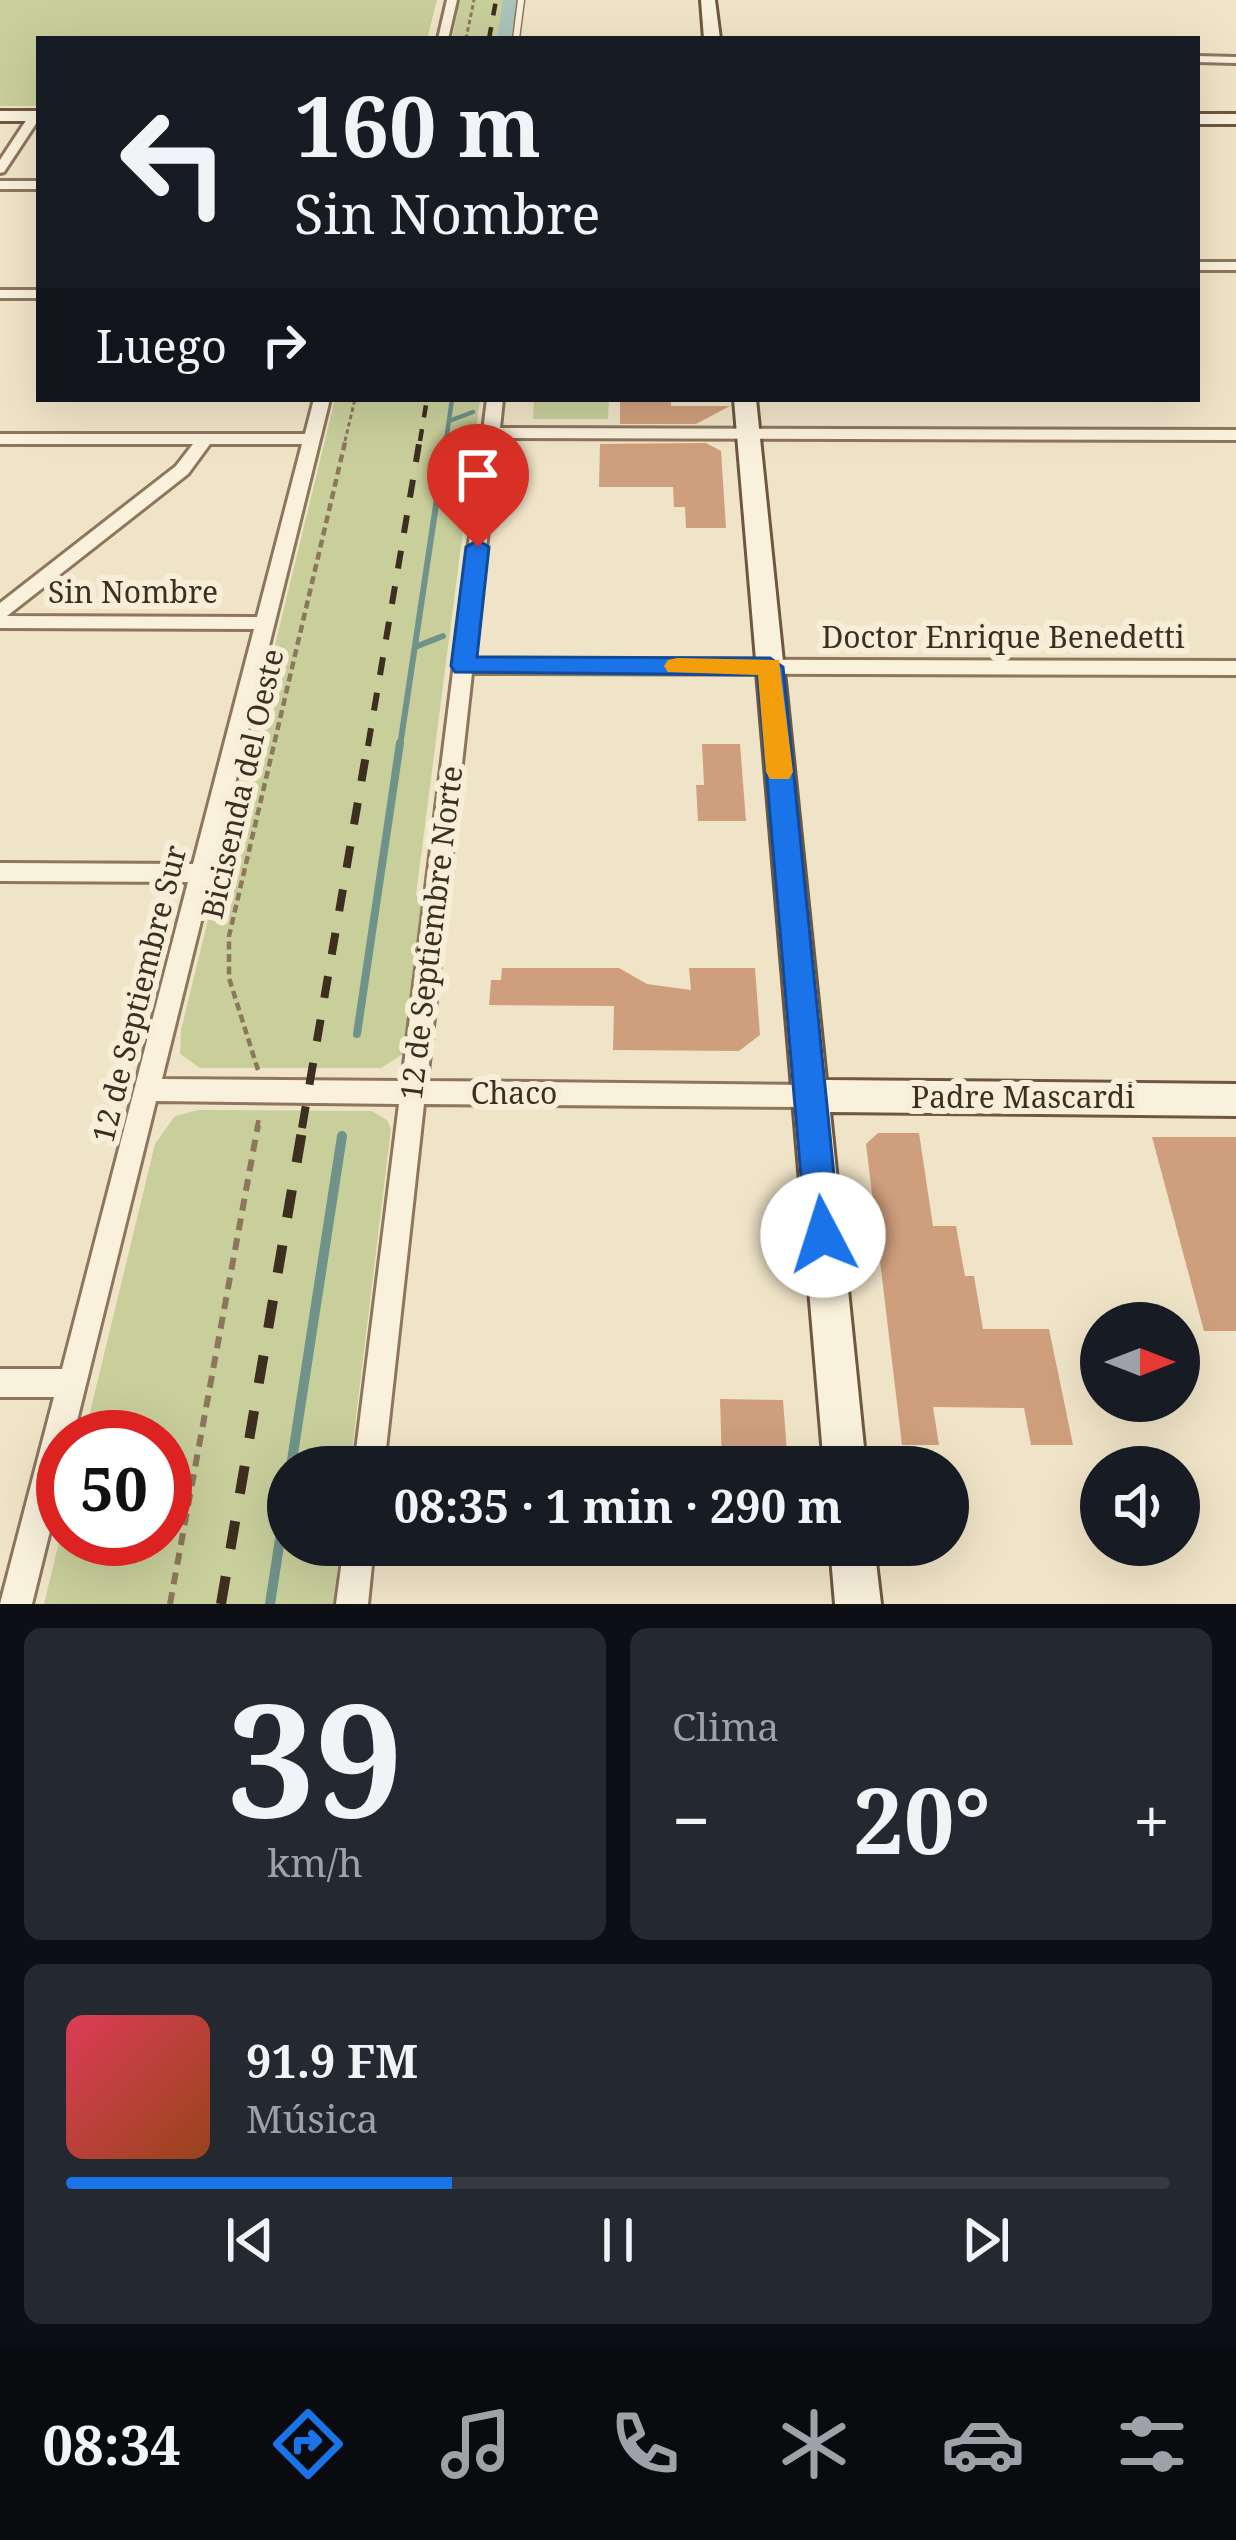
<!DOCTYPE html>
<html lang="es">
<meta charset="utf-8">
<style>
body{margin:0;font-family:"Noto Serif",serif;background:#242831;color:#f1f3f6;height:100vh;display:flex;flex-direction:column;font-size:45px;white-space:nowrap}
*{box-sizing:border-box;margin:0}
p{font-size:39px;color:#9ea1a6}
.icon{flex:none;width:66px;height:66px;fill:none;stroke:currentColor;stroke-width:2;stroke-linecap:round;stroke-linejoin:round}
.map{position:relative;height:1604px;overflow:hidden}
.drawer{display:flex;flex-direction:column;gap:24px;padding:24px;background:#0d0f14;flex:1}
.drawer>*{flex:none}
.top-card{position:absolute;left:36px;top:36px;width:1164px;height:366px;border-radius:0px;box-shadow:0 12px 48px #0002;background:#171b24;color:#f1f3f6;overflow:hidden}
.needle{width:78px;rotate:90deg}
.controls{position:absolute;left:1080px;top:1302px;display:grid;gap:24px}
.controls a{display:grid;place-items:center;width:120px;height:120px;border-radius:50%;background:#171b24;box-shadow:0 12px 48px #0002;font-size:60px}
.speed{position:absolute;left:36px;top:1410px;display:flex;gap:24px;font-size:60px;font-weight:700;text-align:center}
.speed>*{display:grid;place-content:center;width:156px;height:156px;border-radius:50%;background:#171b24;box-shadow:0 12px 48px #0002;line-height:1}
.speed .limit{border:18px solid #d22;background:#fff;color:#111}
.pin{position:absolute;display:grid;place-items:center;width:102px;height:102px;color:#fff;margin:-123px -51px;border-radius:50% 50% 50% 0;rotate:-45deg;box-shadow:0 0 12px #0007}
.pin .icon{rotate:45deg}
.me{position:absolute;width:132px;margin:-66px;rotate:355deg;stroke-linejoin:round;filter:drop-shadow(0 0 9px #0008)}
.turn{display:flex;align-items:center;gap:42px;height:252px;padding:0 60px;font-size:54px}
.turn .icon{width:156px;height:156px;stroke-width:2.5}
.turn b{display:block;font-size:84px;line-height:102px}
.then{display:flex;align-items:center;height:114px;padding:0 60px;background:#0003;gap:24px;font-size:45px}
.big{font-size:90px;font-weight:700;line-height:1.1}
.drawer .widget{flex:1;display:flex;flex-direction:column;justify-content:center;gap:18px;min-width:0;padding:0 42px;border-radius:18px;background:#242831}
.drawer .dial{align-items:center;gap:0}
.dial b{font-size:156px;line-height:1}
.song{display:flex;align-items:center;gap:36px}
.cover{width:144px;height:144px;border-radius:18px;background:linear-gradient(135deg,hsl(350 70% 55%),hsl(20 70% 35%))}
.played{height:12px;border-radius:6px;background:linear-gradient(90deg,#1a73e8 35%,#363941 35%)}
.keys{display:flex;justify-content:space-around;direction:ltr}
.heat{display:flex;justify-content:space-between;align-items:center;font-size:66px;direction:ltr}
.drawer .tiles{flex:1;display:grid;gap:24px;grid-template-columns:1fr 1fr}
.widget:last-child{grid-column:span 2}
.trip{position:absolute;left:267px;top:1446px;width:702px;height:120px;border-radius:60px;background:#171b24;box-shadow:0 12px 48px #0002;font-weight:700;line-height:120px;text-align:center}
.menu{display:flex;height:192px;justify-content:space-around;align-items:center;background:#090b0e;color:#9ea1a6}
.menu .icon{width:84px;height:84px}
.menu .active{color:#1a73e8}
.menu b{font-size:54px;color:#f1f3f6}
.map>svg:first-child{display:block}
.green{fill:#c9cf9b}
.lines{fill:none;stroke-linecap:round;stroke-linejoin:round}
.stream-far3{stroke:#6f938a;stroke-width:4.5}
.stream-far2{stroke:#6f938a;stroke-width:6}
.stream-far1{stroke:#6f938a;stroke-width:8}
.stream{stroke:#6f938a;stroke-width:10}
.canal{fill:#a9c4bc;fill-rule:evenodd}
.building{fill:#cf9f7d}
.lane-casing{stroke:#8d765c;stroke-width:9}
.street-casing{stroke:#8d765c;stroke-width:6}
.secondary-casing{stroke:#6f573f;stroke-width:6}
.path-far2{stroke:#8d765c;stroke-width:3;stroke-dasharray:4.5 3;stroke-linecap:butt}
.path-far1{stroke:#8d765c;stroke-width:4.5;stroke-dasharray:8 4.5;stroke-linecap:butt}
.path{stroke:#8d765c;stroke-width:6;stroke-dasharray:12 8;stroke-linecap:butt}
.lane{stroke:#faf1dc;stroke-width:6}
.street{fill:#faf1dc;fill-rule:evenodd}
.secondary{fill:#faf1dc;fill-rule:evenodd}
.rail-far3{stroke:#3d2e20;stroke-width:4.5;stroke-dasharray:12 12;stroke-linecap:butt}
.rail-far2{stroke:#3d2e20;stroke-width:6;stroke-dasharray:18 18;stroke-linecap:butt}
.rail-far1{stroke:#3d2e20;stroke-width:8;stroke-dasharray:22 22;stroke-linecap:butt}
.rail{stroke:#3d2e20;stroke-width:10;stroke-dasharray:28 28;stroke-linecap:butt}
.route{fill:#1a73e8;stroke:#114b97;stroke-width:3}
.slow{fill:#f59e0b}
.labels{text-anchor:middle;stroke-width:12;stroke-linejoin:round;paint-order:stroke}
.street-label{font-size:30px;fill:#3d2e20;stroke:#f7eed8}
</style>
<div class="map">
<svg width="1236" height="1604" viewBox="0 0 1236 1604">
<rect width="100%" height="100%" fill="#f0e4c8"/>
<!-- green -->
<path class="green" d="M0 0H437L427 39H39V106H0Z
M460 0H517L511 39H452Z
M335 399H480L416 895 425 906 406 1052 381 1068H200L180 1054 181 1030Z
M534 399H609L608 419H533Z
M198 1110 372 1111 387 1120 391 1129 350 1467H288V1545H340L333 1604H44L63 1525V1539H165V1437H84L155 1144 175 1116Z"/>
<g class="lines">
<!-- stream-far3 -->
<path class="stream-far3" d="M449 421 473 412
M446 441 452 399"/>
<!-- stream-far2 -->
<path class="stream-far2" d="M442 467 468 458
M415 647 443 636
M400 746 446 438"/>
<!-- stream-far1 -->
<path class="stream-far1" d="M357 1034 400 743"/>
<!-- stream -->
<path class="stream" d="M291 1467 342 1136
M270 1604 288 1487"/>
<!-- canal -->
<path class="canal" d="M503 0H517L511 39H497Z"/>
</g>
<!-- building -->
<path class="building" d="M620 399H671V406H730L696 424H620Z
M706 443 721 451 726 528H686L685 507H674L673 487H599L600 444Z
M702 744H740L746 821H698L696 785H704Z
M502 968H619L647 984 691 990 689 968H755L760 1035 739 1051 613 1050 614 1006 489 1005 491 980H501Z
M878 1133H919L933 1226H956L965 1276H974L983 1329H1049L1073 1445H1031L1024 1408 933 1407 939 1445H902L866 1144Z
M1152 1137H1236V1331H1204Z
M720 1399 783 1400 788 1466 722 1465Z"/>
<g class="lines">
<defs>
<path id="lane" d="M516 39 521 0"/>
<path id="street" d="M447 0H457L448 39H438Z
M1197 56 1236 57V63L1197 62Z
M31 113H39V119L4 172 0 173V160Z
M0 181H39V189H0Z
M1197 262H1236V270H1197Z
M0 290H39V298H0Z
M314 399H330L162 1079 402 1081 487 399H503L500 428 1236 430V440L498 438 474 659 1236 661V675L472 673 427 1081 810 1085 819 1088 822 1096 819 1104 810 1107 424 1104 384 1467H354L399 1104 156 1101 73 1437H63V1478L32 1604H0L54 1397H0V1369H62L188 882 0 881V863L193 864 254 629 0 628V603L176 466 193 444H0V434H305ZM210 444H302L257 617 7 616 188 474Z
M344 1545H374L368 1604H336Z"/>
<path id="secondary" d="M701 0H715L720 39H704Z
M0 111H39V121H0Z
M1197 114H1236V124H1197Z
M734 399H756L826 1080 1236 1084V1116L830 1112 866 1467H824Z
M830 1545H874L881 1604H835Z"/>
</defs>
<!-- lane casing -->
<use href="#lane" class="lane-casing"/>
<!-- street casing -->
<use href="#street" class="street-casing"/>
<!-- secondary casing -->
<use href="#secondary" class="secondary-casing"/>
<!-- path-far2 -->
<path class="path-far2" d="M466 39 474 0
M345 441 355 399"/>
<!-- path-far1 -->
<path class="path-far1" d="M258 1070 229 978V936L346 438
M257 1128 259 1117"/>
<!-- path -->
<path class="path" d="M170 1604 258 1125"/>
<!-- lane -->
<use href="#lane" class="lane"/>
<!-- street -->
<use href="#street" class="street"/>
<!-- secondary -->
<use href="#secondary" class="secondary"/>
<!-- rail-far3 -->
<path class="rail-far3" d="M489 39 496 0
M420 441 427 399"/>
<!-- rail-far2 -->
<path class="rail-far2" d="M368 746 420 438"/>
<!-- rail-far1 -->
<path class="rail-far1" d="M302 1128 368 743"/>
<!-- rail -->
<path class="rail" d="M221 1604 303 1125"/>
</g>
<!-- route -->
<path class="route" d="M478 540 489 547 477 657 770 658 783 667 840 1235 835 1247 823 1252 811 1247 806 1235 758 675 455 672 451 666 466 547Z"/>
<!-- slow -->
<path class="slow" d="M677 658 779 660 793 772 789 779H770L766 772 758 675 668 672 664 666 668 660Z"/>
<g class="labels">
<!-- street labels -->
<g class="street-label">
<text x="133" y="603">Sin Nombre</text>
<text x="1003" y="648">Doctor Enrique Benedetti</text>
<text transform="translate(243 784) rotate(-77)" y="10">Bicisenda del Oeste</text>
<text transform="translate(432 933) rotate(-83)" y="10">12 de Septiembre Norte</text>
<text transform="translate(140 994) rotate(-76)" y="10">12 de Septiembre Sur</text>
<text x="514" y="1104">Chaco</text>
<text x="1023" y="1108">Padre Mascardi</text>
</g>
</g>
</svg>
<div class="controls">
<a><svg class="needle" viewBox="-14 -14 28 28"><path d="M0-13l5 13h-10z" fill="#e53935"/><path d="M0 13l5-13h-10z" fill="#9ea1a6"/></svg></a>
<a><svg class="icon" aria-label="sound" viewBox="0 0 24 24"><path d="M4 9h4l5-4v14l-5-4H4zM17 9q2 3 0 6"/></svg></a>
</div>
<div class="speed"><div class="limit">50</div></div>
<div class="pin" style="left:478px;top:547px;background:#d93025"><svg class="icon" aria-label="arrive" viewBox="0 0 24 24"><path d="M6 21V4h12l-3 4 3 4H6"/></svg></div>
<svg class="me" style="left:823px;top:1235px" viewBox="-20 -20 40 40"><circle r="19" fill="#fff"/><path d="M0-13L10 11 0 6-10 11z" fill="#1a73e8"/></svg>
<div class="trip">08:35 · 1 min · 290 m</div>
<div class="top-card">
<div class="turn"><svg class="icon" aria-label="left" viewBox="0 0 24 24"><path d="M17 20v-9H6M10 6l-5 5 5 5"/></svg><div><b>160 m</b>Sin Nombre</div></div>
<div class="then">Luego<svg class="icon" aria-label="right" viewBox="0 0 24 24"><path d="M7 20v-9h11M14 6l5 5-5 5"/></svg></div>
</div>
</div>
<section class="drawer">
<div class="tiles">
<div class="widget dial"><b>39</b><p>km/h</p></div>
<div class="widget"><p>Clima</p>
<div class="heat"><a>−</a><b class="big">20°</b><a>+</a></div>
</div>
<div class="widget">
<div class="song"><i class="cover"></i><div><b>91.9 FM</b><p>Música</p></div></div>
<div class="played"></div>
<div class="keys"><svg class="icon" aria-label="previous" viewBox="0 0 24 24"><path d="M18 5L8 12l10 7zM5 5v14"/></svg><svg class="icon" aria-label="pause" viewBox="0 0 24 24"><path d="M8 5v14M16 5v14"/></svg><svg class="icon" aria-label="next" viewBox="0 0 24 24"><path d="M6 5l10 7-10 7zM19 5v14"/></svg></div>
</div>
</div>
</section>
<nav class="menu">
<b>08:34</b>
<svg class="icon active" aria-label="directions" viewBox="0 0 24 24"><path d="M12 3l9 9-9 9-9-9zM9 14v-3h6M13 9l2 2-2 2"/></svg>
<svg class="icon" aria-label="music" viewBox="0 0 24 24"><path d="M9 18V5l10-2v13"/><circle cx="6" cy="18" r="3"/><circle cx="16" cy="16" r="3"/></svg>
<svg class="icon" aria-label="phone" viewBox="0 0 24 24"><path d="M5 4h4l2 5-3 2q2 4 5 5l2-3 5 2v4C11 20 4 13 5 4z"/></svg>
<svg class="icon" aria-label="climate" viewBox="0 0 24 24"><path d="M12 3v18M4 7l16 10M4 17L20 7"/></svg>
<svg class="icon" aria-label="car" viewBox="0 0 24 24"><path d="M5 17H2v-5l4-1 3-4h7l3 4 3 1v5h-3M9 17h6M6 11h13"/><circle cx="7" cy="17" r="2"/><circle cx="17" cy="17" r="2"/></svg>
<svg class="icon" aria-label="filters" viewBox="0 0 24 24"><path d="M4 7h16M4 17h16"/><circle cx="9" cy="7" r="2"/><circle cx="15" cy="17" r="2"/></svg>
</nav>
